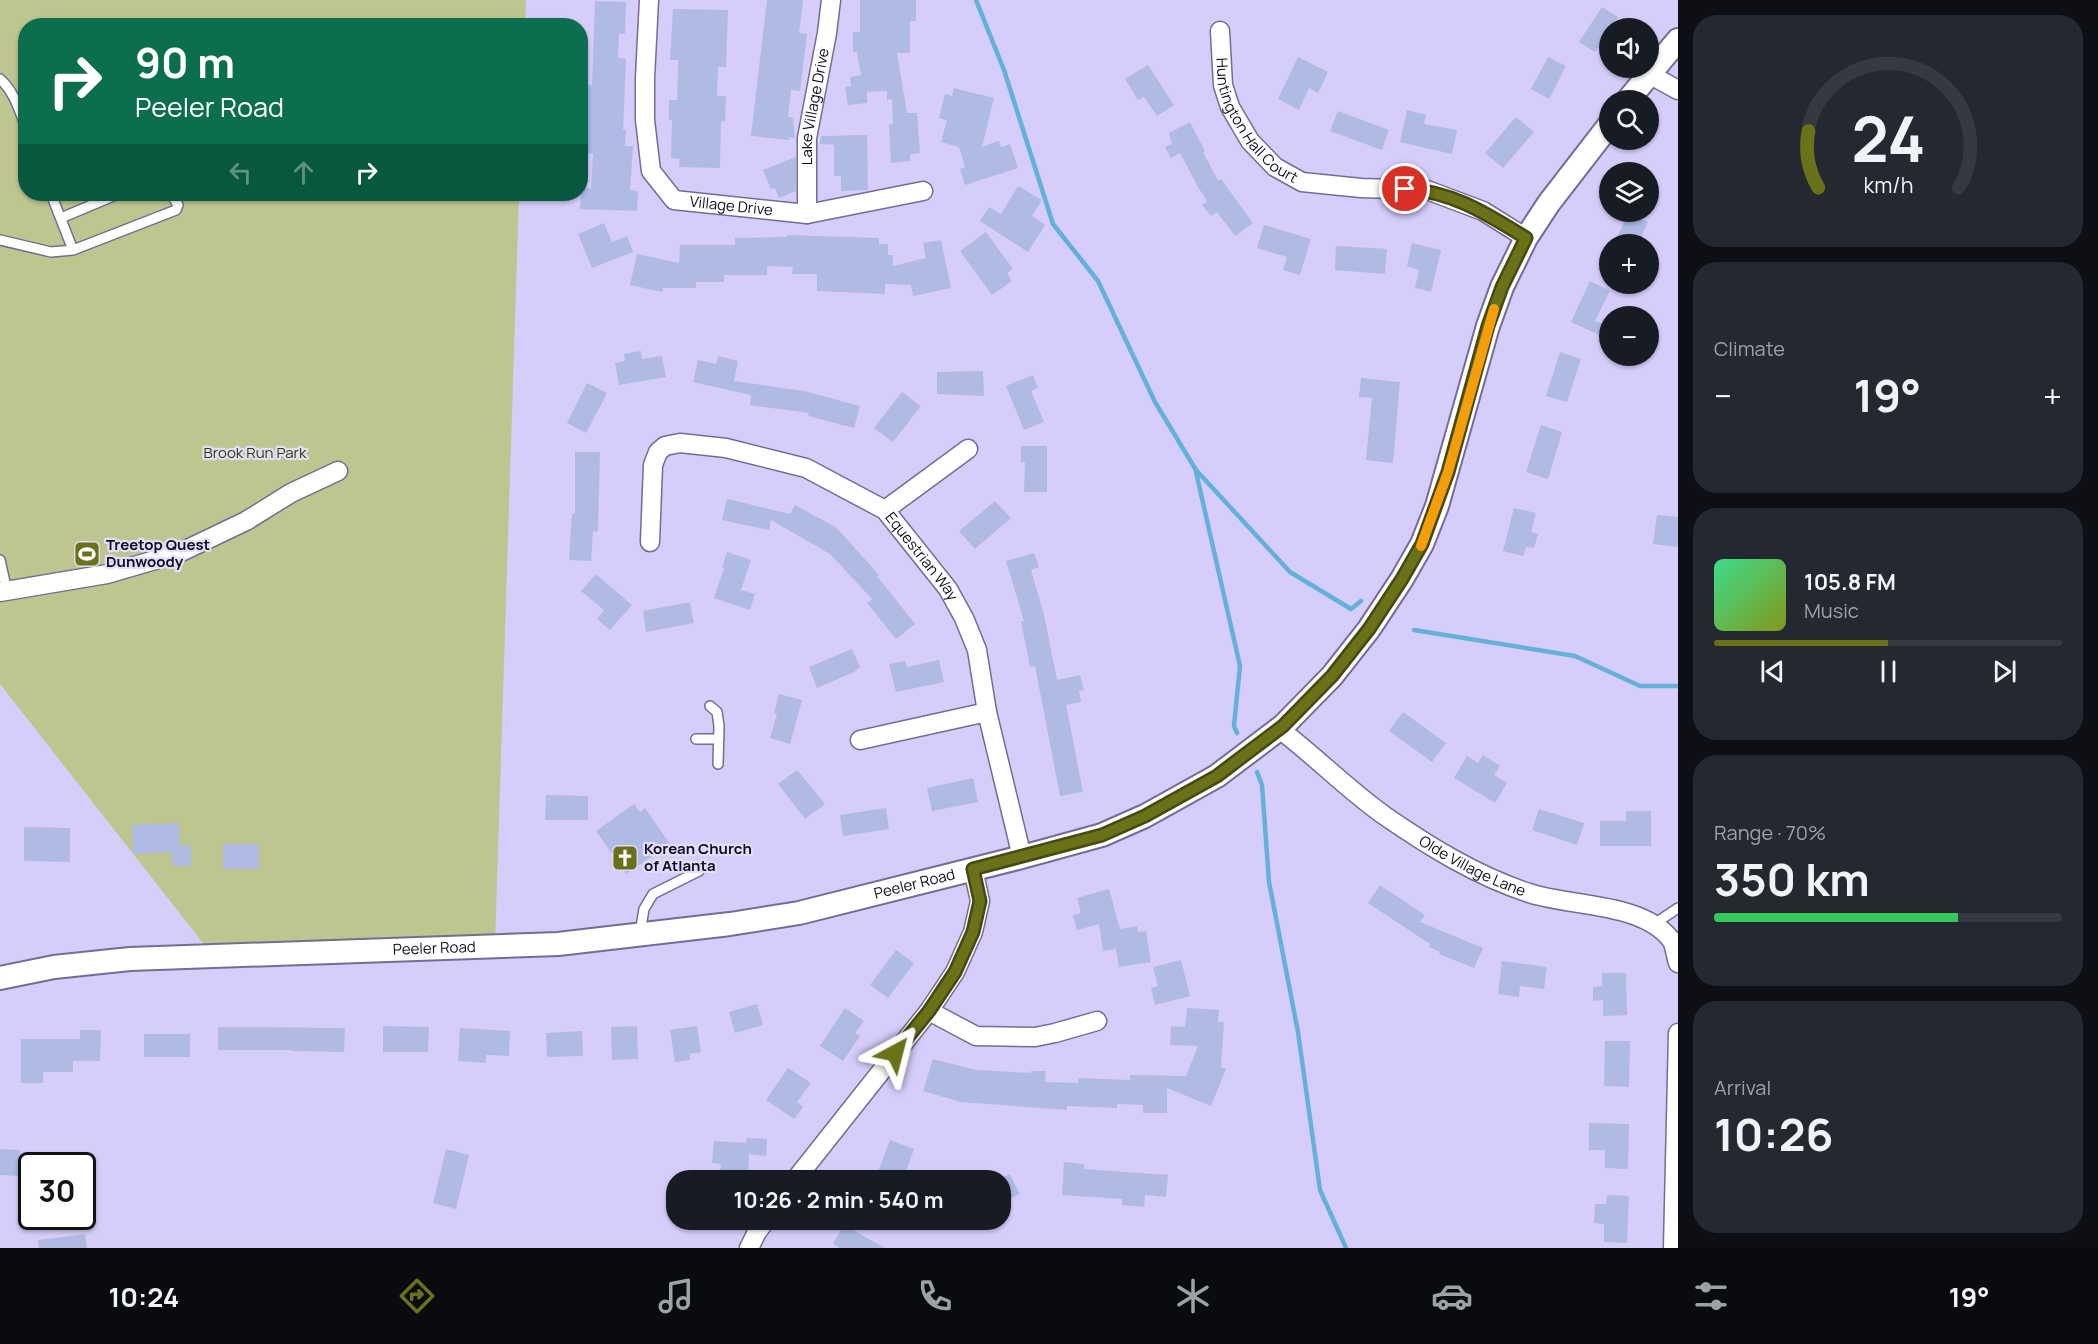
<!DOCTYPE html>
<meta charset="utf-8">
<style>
body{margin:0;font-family:Manrope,sans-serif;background:#242831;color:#f1f3f6;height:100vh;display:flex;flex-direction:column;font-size:22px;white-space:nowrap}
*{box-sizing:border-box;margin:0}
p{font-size:20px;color:#9ea1a6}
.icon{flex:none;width:33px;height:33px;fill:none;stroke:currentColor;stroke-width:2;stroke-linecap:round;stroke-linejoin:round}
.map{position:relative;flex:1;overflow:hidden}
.drawer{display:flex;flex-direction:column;gap:15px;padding:15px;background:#0d0f14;width:420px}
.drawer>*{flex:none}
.top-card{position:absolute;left:18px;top:18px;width:570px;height:183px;border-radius:24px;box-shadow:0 2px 4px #0004;background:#0b6e4f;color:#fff;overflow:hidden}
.buttons{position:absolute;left:1599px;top:18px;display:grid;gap:12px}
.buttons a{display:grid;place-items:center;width:60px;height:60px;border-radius:50%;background:#171b24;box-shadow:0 2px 4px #0004;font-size:30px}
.speed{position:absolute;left:18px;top:1152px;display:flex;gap:12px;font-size:30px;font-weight:700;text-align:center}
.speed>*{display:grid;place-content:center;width:78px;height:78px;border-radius:50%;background:#171b24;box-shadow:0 2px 4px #0004;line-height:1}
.speed .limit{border:3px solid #111;border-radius:9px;background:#fff;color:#111}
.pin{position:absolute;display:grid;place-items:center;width:51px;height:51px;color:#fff;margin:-26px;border:3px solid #fff;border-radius:50%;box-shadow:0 2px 6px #0007}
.me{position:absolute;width:66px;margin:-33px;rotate:38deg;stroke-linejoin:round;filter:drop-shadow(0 0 4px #0008)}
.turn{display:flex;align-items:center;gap:21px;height:126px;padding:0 18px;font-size:27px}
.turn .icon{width:78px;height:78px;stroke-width:2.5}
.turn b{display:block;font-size:42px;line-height:51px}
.lanes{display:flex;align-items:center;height:57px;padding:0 18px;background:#0003;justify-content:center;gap:30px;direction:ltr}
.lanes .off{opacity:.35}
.big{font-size:45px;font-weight:700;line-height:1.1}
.drawer .card{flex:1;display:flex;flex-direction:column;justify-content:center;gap:9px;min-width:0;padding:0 21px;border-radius:24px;background:#242831}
.drawer .dial{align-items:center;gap:0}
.dial svg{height:156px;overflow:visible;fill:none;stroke:#363941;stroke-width:7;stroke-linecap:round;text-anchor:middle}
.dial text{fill:#f1f3f6;stroke:none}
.song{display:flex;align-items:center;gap:18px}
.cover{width:72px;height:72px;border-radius:9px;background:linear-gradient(135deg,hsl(150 70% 55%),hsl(70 70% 35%))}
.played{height:6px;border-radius:3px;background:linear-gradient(90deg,#6b7118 50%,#363941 50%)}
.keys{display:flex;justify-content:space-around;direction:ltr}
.heat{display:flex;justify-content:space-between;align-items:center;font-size:33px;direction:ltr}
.charge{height:9px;border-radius:4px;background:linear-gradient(90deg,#34c759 70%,#363941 0)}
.trip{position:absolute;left:666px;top:1170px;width:345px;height:60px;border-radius:24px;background:#171b24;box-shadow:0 2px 4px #0004;font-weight:700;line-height:60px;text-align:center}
.tabs{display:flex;height:96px;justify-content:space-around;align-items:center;background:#090b0e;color:#9ea1a6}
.tabs .icon{width:42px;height:42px}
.tabs .on{color:#6b7118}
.tabs b{font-size:27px;color:#f1f3f6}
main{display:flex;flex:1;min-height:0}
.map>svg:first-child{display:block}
.green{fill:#bfc58f}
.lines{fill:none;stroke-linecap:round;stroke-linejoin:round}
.stream{stroke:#63b1da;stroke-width:4.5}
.building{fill:#afbae5}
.service-casing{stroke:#746c94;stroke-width:12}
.minor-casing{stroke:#746c94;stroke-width:21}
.tertiary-casing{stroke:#746c94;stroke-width:26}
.service{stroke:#fff;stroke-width:9}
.minor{stroke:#fff;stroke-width:18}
.tertiary{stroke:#fff;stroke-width:22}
.route-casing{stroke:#464910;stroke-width:15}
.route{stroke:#6b7118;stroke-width:10}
.slow{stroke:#f59e0b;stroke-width:10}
.labels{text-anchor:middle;stroke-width:4.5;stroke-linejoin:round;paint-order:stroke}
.street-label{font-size:15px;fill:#100c1b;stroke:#e2ddf9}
.park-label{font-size:15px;fill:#363a00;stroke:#e2ddf9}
.poi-label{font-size:15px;font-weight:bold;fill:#100c1b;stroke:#e2ddf9;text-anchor:start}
</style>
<main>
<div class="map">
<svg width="1678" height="1248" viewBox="0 0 1678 1248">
<rect width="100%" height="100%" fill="#d6cdfa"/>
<!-- green -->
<path class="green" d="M0 0H526L525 25 26 26V194H519L495 944 210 952 0 684Z"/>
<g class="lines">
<!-- stream -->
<path class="stream" d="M976 0 1004 70 1053 224 1098 281 1155 402 1196 470 1290 572 1351 609 1361 601
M1196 472 1240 666 1234 726 1237 733
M1414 630 1575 656 1640 686H1678
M1257 772 1262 785 1269 882 1298 1032 1320 1190 1346 1248"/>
</g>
<!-- building -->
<path class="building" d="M767 0H803L799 33 807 34 800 91 791 90 788 117H793L795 138 788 137 790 140 751 136Z
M860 0H916V21H910V53H897L907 113H917L920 153 910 154V161L891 163 889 124H893L892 99 887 100V91L867 92V103L848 105 845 87 851 86 850 77 861 75 857 52H853V32H860Z
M595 1 626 2 625 34H619L618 58 626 59 623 130H626L625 146H633L630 190 638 191 637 211 580 209 581 188 591 189 593 154 583 153 585 84 592 85Z
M1602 7 1618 17 1595 52 1579 42Z
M673 9 728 10 726 67H718L717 96H726L725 121H721L720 168 679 167 680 159 671 158 672 120H669V100H677L678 72V60H670Z
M1298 57 1328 72 1318 93 1309 88 1299 110 1278 99Z
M1548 57 1566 66 1549 99 1531 89Z
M1148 65 1174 105 1157 116 1144 97 1138 100 1125 79Z
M954 88 994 98 982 147 999 141 1001 147 1010 144 1018 168 965 185 960 169 965 167 959 147 941 142 947 120 939 118 945 94 952 96Z
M1407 110 1426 115 1424 124 1457 130 1452 154 1400 142Z
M1338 111 1389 130 1382 150 1330 131Z
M1516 117 1534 132 1503 168 1485 153Z
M1190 122 1205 151 1203 152 1218 181 1221 179 1253 223 1235 236 1217 212 1211 216 1202 205 1207 201 1198 187 1180 153 1171 158 1165 147 1172 144 1169 133Z
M867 135 868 190 841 191V176H834V145H837L820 144 821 136Z
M796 157V191L779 198 775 188 771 189 763 170Z
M1018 186 1042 200 1032 216 1045 225 1028 252 980 221 989 207 1001 214Z
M1628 214 1648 222 1638 244H1614Z
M604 223 612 242 627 236 633 252 592 268 578 234Z
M1264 225 1311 239 1300 275 1283 270 1287 257 1257 248Z
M986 232 1013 269 1007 273 1012 281 992 295 960 251Z
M787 235 879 238V244H888V255H893V266L926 258 923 243 941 240 951 288 913 296 911 285 885 284V294L817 291V274H792L793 267 767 266V275H724V282H696V288H663L662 292 630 285 637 254 679 263 680 245H735V238L787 237Z
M1412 243 1441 250 1431 292 1415 288 1419 270 1407 266Z
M1336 246 1387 249 1385 274 1335 270Z
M1590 281 1610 291 1595 321 1610 327V340L1571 322Z
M641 351 642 359 662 356 666 377 619 385 615 363 625 361 624 354Z
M1560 352 1581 359 1567 402 1546 396Z
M718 356 738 361 734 381 804 391 860 406 854 428 808 416 809 413 750 405 751 395 693 382 698 360 716 364Z
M983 371 984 396 937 394V372Z
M1033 375 1038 388 1031 391 1044 422 1024 430 1006 386Z
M1361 378 1400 382 1393 463 1366 460 1372 398 1359 397Z
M587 383 607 393 586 433 567 423Z
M902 392 921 406 893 442 874 428Z
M1541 425 1562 432 1548 479 1526 472Z
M1021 446H1047V492H1024L1025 462H1021Z
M575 452H600L598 532 593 531 591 561 569 560 572 514H575Z
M727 499 790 514 795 505 837 528 879 575 877 576 915 624 896 639 867 603 872 599 830 554 771 520 769 530 722 520Z
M995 501 1011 518 975 549 959 531Z
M1514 508 1536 513 1531 532 1538 534 1534 548 1526 547 1523 556 1503 551Z
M1657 515 1678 517V547L1653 544Z
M727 552 751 560 741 590 755 594 750 610 714 598 724 568 722 567Z
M1034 553 1039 567 1031 570 1044 615 1057 680 1080 675 1084 690 1079 691 1081 702 1066 705 1083 792 1060 796 1035 666 1030 667 1021 621H1024L1006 561Z
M596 574 632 605 610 630 597 619 604 610 581 591Z
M685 603H690L694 623 646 632 643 611Z
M852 649 860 667 854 672 817 688 809 667Z
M939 660 944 682 896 692 889 664 905 661 907 667Z
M779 694 802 700 790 744 770 738 777 714 774 713Z
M1403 712 1446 743 1432 762 1389 731Z
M1483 755 1500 766 1494 775 1507 783 1495 803 1454 778 1467 756 1478 763Z
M797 770 825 804 805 819 778 784Z
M973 778 978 802 932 811 927 788Z
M546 795 588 796V820H545Z
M634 804 640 812 645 808 670 844 626 874 596 831Z
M886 808 889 829 843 836 840 815Z
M1539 809 1584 823 1577 845 1532 830Z
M1626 811H1651V846H1600V821H1626Z
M179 823 180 846 191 845V866H173L172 852 133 854 132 825Z
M24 827 70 828V862L24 861Z
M223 844H259V869H223Z
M1380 885 1425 915 1420 922 1483 948 1474 968 1439 954 1440 952 1429 947 1430 944 1368 903Z
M1109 889 1120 929 1137 926 1138 932 1146 931 1151 962 1119 967 1116 949 1103 951 1099 924 1077 930 1073 915 1081 913 1077 898Z
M896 950 914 963 888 998 870 985Z
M1181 960 1190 996 1155 1005 1151 988 1158 986 1153 967Z
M1502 961 1547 967 1544 989 1520 986 1519 997 1498 994Z
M1602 973H1626L1627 1015 1603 1016V1000L1593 1001V987L1602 986Z
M757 1004 763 1025 735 1033 729 1012Z
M845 1008 864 1021 855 1033 860 1036 843 1061 820 1046Z
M1187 1008 1219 1010 1218 1022H1224L1221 1067 1226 1069 1211 1106 1167 1088V1113H1143V1105L1117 1104V1108L1067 1106V1110L961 1102 923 1091 933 1059 976 1070 1031 1073V1071H1046L1045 1082 1078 1083 1079 1078 1130 1080V1075L1186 1076 1198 1046 1170 1045 1171 1026 1185 1027Z
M383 1026 429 1027 428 1052H383Z
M637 1026 638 1059 612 1060 611 1027Z
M697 1026 701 1052 690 1054V1060L675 1062 670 1030Z
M218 1027 345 1028 344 1052 292 1051V1050H218Z
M460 1028 510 1031 509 1056 486 1055V1063L458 1061Z
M80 1030H101L100 1061H73V1072H43V1083H21V1039H80Z
M582 1031 583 1056 547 1057 546 1033Z
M144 1034H190V1057H144Z
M1605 1041H1630L1629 1087 1604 1086Z
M788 1068 811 1083 797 1102 803 1107 794 1119 766 1100Z
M1589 1123 1629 1124 1628 1169 1605 1168V1150H1589Z
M747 1138 767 1139 766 1156 749 1154 748 1177 720 1175 721 1164 712 1163 714 1141 746 1143Z
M890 1140 914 1149 903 1180H875Z
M0 1149 20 1150 19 1176 0 1175Z
M446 1149 469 1155 456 1209 433 1203Z
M1064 1162 1084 1164V1169L1168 1175 1166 1197 1145 1195 1144 1207 1122 1205V1199L1062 1195Z
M1010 1174 1020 1194 1000 1203V1179Z
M1607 1195 1629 1196 1627 1243 1604 1242V1224L1594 1223 1595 1204H1606Z
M844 1225 885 1248H840L833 1244Z
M85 1234 87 1248H39L38 1240Z"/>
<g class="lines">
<defs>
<path id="service" d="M0 79C14 91 19 110 26 127
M51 194 73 250
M61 218 118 194
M0 240 51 252 73 250 176 210 178 205 171 194
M0 560 7 591
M710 706 717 712 719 726 718 764
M696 739H719
M1654 924 1678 908
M640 933 644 909 653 894 699 871"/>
<g id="minor">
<path id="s1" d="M649 0 645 78V120L651 171 674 200 807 214 923 191"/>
<path id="s2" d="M1220 31 1223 85 1230 107 1250 141 1275 167 1302 182 1361 188 1427 190 1483 211 1526 238"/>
<path d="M1649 74 1678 90"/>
<path id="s3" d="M807 214V138L827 33 831 0"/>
<path d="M885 510 968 449"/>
<path id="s4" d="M650 542 653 465 658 452 665 446 680 443 726 448 806 468 885 510 948 589 964 618 977 650 987 712 1022 857"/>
<path d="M0 592 107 574 179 553 246 521 291 493 338 471"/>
<path id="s5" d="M1283 726 1287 735C1320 761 1351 792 1385 816 1430 847 1477 876 1529 893 1571 907 1644 902 1672 941 1675 947 1676 957 1678 963"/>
<path d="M860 740 987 712"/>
<path d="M929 1011 976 1036 1035 1037 1055 1033 1097 1021"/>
<path d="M795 1180 929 1011 955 972 973 932 980 901 973 869"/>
<path d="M749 1248 757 1232 766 1220"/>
<path d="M1673 1248 1678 1033"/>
</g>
<g id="tertiary">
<path d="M1628 100 1678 40"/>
<path id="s6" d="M0 978 54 967 130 959 558 944 730 924 799 913 1022 857 1102 835 1145 816 1217 776 1283 726 1332 676 1369 629 1402 579 1422 544 1437 506 1488 326 1502 287 1526 238 1549 203 1610 124"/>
</g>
</defs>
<!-- service casing -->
<use href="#service" class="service-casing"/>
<!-- minor casing -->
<use href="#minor" class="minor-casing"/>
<!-- tertiary casing -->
<use href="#tertiary" class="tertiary-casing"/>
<!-- service -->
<use href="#service" class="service"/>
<!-- minor -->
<use href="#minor" class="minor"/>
<!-- tertiary -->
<use href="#tertiary" class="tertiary"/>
</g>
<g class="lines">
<defs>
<path id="route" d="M895 1053 929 1011 955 972 973 932 980 901 973 869 1102 835 1145 816 1217 776 1234 763 1283 726 1332 676 1369 629 1402 579 1422 544 1448 472 1488 326 1502 287 1526 238C1487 214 1452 191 1405 189"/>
</defs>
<!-- route casing -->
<use href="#route" class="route-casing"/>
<!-- route -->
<use href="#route" class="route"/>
<!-- slow -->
<path class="slow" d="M1421 546 1448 472 1494 309"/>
</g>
<!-- icons -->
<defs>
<symbol id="stadium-square" viewBox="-11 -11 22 22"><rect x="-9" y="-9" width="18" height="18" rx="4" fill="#6b7118" stroke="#e2ddf9"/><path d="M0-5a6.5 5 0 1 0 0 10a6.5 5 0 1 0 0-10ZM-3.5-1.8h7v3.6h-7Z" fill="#fff"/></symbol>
<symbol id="church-square" viewBox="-11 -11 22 22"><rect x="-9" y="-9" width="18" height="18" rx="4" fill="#6b7118" stroke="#e2ddf9"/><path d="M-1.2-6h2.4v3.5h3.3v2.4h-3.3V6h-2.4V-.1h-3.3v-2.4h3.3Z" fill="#fff"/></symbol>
</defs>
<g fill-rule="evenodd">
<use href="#stadium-square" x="72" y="539" width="30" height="30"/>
<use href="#church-square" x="610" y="843" width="30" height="30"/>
</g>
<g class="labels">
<!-- street labels -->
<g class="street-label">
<text dy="5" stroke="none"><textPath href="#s3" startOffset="108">Lake Village Drive</textPath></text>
<text dy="5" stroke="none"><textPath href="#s2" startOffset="102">Huntington Hall Court</textPath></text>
<text dy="5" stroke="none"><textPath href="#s1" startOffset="266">Village Drive</textPath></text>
<text dy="5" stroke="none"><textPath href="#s4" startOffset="393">Equestrian Way</textPath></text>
<text dy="5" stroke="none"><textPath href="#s5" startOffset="238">Olde Village Lane</textPath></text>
<text dy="5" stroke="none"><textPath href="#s6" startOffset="922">Peeler Road</textPath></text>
<text dy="5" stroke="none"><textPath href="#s6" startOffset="436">Peeler Road</textPath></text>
</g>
<!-- park labels -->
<g class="park-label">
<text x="255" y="458">Brook Run Park</text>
</g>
<!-- poi labels -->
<g class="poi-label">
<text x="106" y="550">Treetop Quest<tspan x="106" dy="17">Dunwoody</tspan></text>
<text x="644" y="854">Korean Church<tspan x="644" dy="17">of Atlanta</tspan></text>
</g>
</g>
</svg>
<div class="buttons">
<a><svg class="icon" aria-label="sound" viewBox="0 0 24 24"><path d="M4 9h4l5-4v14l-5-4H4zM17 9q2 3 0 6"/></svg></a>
<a><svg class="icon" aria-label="search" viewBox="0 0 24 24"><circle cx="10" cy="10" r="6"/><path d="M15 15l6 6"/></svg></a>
<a><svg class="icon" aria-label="layers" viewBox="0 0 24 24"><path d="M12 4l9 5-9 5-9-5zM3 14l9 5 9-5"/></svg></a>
<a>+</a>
<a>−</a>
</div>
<div class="speed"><div class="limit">30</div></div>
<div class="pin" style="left:1405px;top:189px;background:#d93025"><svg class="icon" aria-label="arrive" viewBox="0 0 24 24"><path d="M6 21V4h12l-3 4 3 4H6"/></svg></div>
<svg class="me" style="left:895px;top:1053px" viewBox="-20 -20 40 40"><path d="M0-17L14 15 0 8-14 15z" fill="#6b7118" stroke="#fff" stroke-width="4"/></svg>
<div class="trip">10:26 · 2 min · 540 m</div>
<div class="top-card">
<div class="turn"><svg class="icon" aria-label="right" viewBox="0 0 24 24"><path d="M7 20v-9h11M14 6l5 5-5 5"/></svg><div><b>90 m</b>Peeler Road</div></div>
<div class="lanes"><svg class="icon off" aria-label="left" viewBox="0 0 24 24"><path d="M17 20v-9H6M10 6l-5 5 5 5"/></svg><svg class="icon off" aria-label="ahead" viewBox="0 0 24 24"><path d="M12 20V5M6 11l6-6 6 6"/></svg><svg class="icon" aria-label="right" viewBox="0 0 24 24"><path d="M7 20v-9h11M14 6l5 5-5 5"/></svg></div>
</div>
</div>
<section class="drawer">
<div class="card dial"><svg viewBox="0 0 100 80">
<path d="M14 69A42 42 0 1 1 86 69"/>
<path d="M14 69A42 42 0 0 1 9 40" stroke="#6b7118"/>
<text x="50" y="56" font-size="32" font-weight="700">24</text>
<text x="50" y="72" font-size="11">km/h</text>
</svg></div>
<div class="card"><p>Climate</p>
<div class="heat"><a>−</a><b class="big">19°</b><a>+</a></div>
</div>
<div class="card">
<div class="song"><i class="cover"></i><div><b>105.8 FM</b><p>Music</p></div></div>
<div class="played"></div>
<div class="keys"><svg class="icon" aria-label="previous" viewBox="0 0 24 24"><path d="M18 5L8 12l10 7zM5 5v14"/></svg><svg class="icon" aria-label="pause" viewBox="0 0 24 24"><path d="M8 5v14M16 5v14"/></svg><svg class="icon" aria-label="next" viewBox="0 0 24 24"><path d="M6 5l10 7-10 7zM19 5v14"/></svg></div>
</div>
<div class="card"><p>Range · 70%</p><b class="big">350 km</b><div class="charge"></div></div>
<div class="card"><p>Arrival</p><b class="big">10:26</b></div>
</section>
</main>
<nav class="tabs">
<b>10:24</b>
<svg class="icon on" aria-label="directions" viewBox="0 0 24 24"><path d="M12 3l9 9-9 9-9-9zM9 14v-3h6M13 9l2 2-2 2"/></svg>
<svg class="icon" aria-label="music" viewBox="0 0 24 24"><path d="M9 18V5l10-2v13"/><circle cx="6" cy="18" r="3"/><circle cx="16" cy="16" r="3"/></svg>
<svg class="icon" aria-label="phone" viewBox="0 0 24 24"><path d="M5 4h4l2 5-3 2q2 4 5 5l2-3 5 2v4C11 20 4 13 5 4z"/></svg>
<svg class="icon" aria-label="climate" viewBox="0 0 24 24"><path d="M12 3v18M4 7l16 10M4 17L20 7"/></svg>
<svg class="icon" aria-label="car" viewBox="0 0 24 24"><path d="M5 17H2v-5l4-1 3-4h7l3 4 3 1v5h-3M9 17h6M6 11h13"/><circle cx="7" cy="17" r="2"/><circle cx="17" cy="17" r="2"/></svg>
<svg class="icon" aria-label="filters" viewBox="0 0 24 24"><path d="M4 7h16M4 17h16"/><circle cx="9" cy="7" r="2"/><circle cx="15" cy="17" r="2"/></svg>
<b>19°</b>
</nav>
